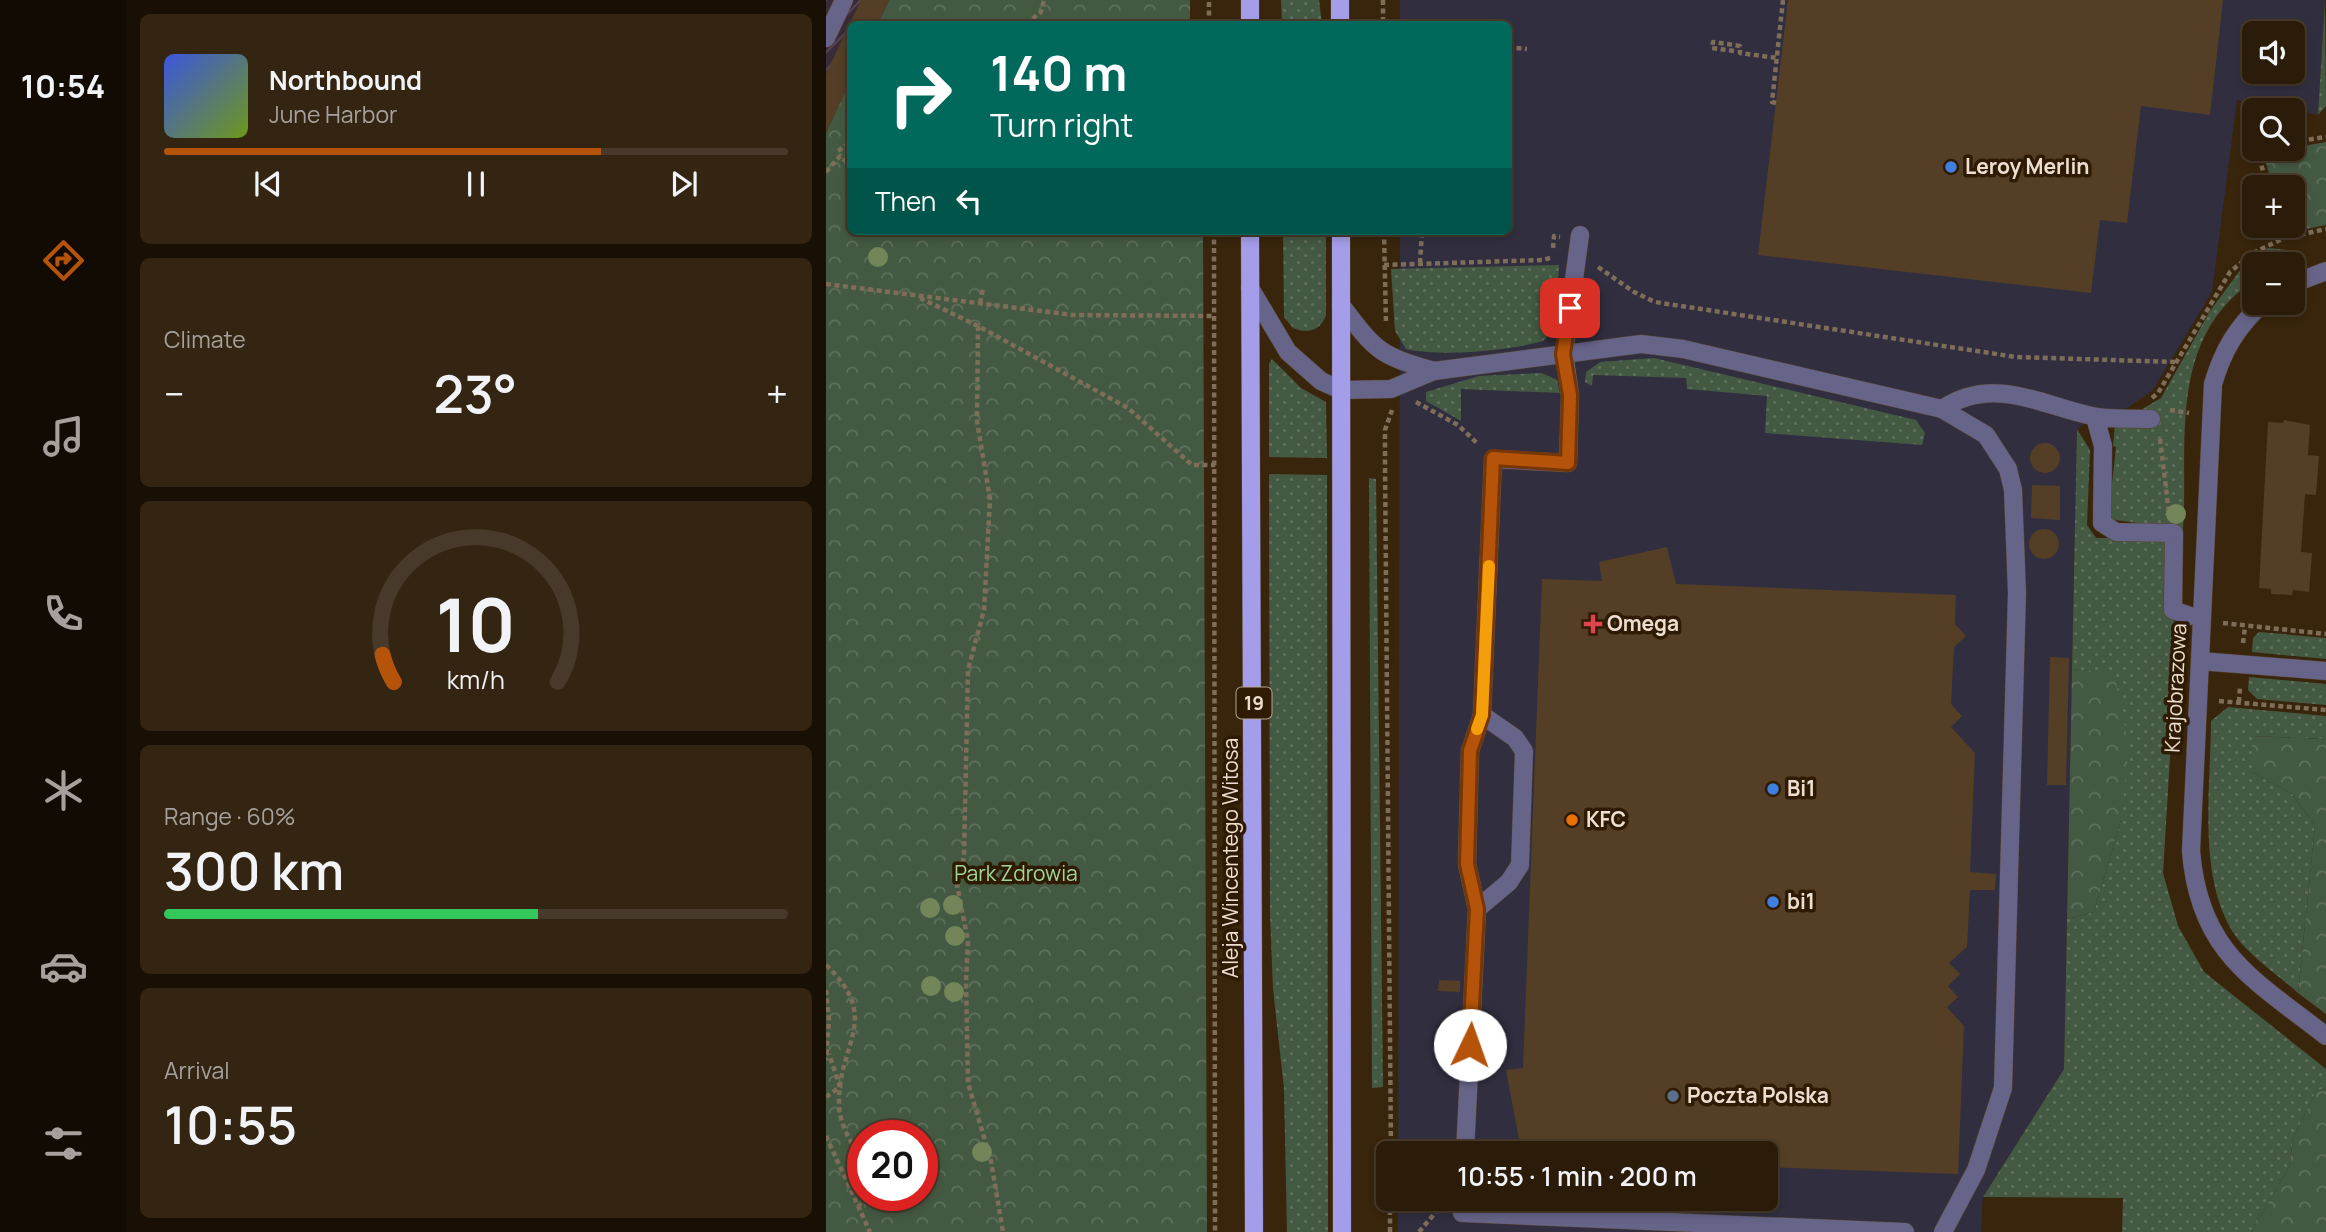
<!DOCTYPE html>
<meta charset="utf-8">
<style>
body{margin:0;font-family:Manrope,sans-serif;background:#332512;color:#f1f3f6;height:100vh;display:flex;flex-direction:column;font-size:26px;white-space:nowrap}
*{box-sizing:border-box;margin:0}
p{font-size:23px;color:#a6a19c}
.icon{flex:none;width:38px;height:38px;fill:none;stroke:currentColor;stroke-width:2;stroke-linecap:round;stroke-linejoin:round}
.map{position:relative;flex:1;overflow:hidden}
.panel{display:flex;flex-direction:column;gap:14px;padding:14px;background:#180f05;width:700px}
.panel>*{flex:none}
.banner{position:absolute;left:21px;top:21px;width:665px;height:214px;border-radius:10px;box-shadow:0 4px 10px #0003,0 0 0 2px #473a2a;background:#00695c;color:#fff;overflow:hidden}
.tools{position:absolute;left:1416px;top:21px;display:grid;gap:14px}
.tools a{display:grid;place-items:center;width:63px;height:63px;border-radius:10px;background:#2b1c09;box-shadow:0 4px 10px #0003,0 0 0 2px #473a2a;font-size:35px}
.speed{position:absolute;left:21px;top:1120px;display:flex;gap:14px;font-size:35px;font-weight:700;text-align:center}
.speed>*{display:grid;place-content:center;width:91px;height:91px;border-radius:50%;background:#2b1c09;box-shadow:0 4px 10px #0003,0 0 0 2px #473a2a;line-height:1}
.speed .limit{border:10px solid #d22;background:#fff;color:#111}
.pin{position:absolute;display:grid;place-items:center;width:60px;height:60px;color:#fff;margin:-30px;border-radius:14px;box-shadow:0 4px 10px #0006}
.me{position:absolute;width:77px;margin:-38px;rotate:3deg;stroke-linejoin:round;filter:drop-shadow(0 0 5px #0008)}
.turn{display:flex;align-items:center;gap:24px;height:147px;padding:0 28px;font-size:32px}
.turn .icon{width:91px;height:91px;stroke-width:2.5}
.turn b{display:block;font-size:49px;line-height:60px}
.then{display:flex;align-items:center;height:66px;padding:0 28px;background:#0003;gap:14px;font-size:26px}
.big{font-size:52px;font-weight:600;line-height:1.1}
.panel .card{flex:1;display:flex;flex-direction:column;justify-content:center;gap:10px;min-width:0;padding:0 24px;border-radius:10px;background:#332512}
.panel .dial{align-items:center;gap:0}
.dial svg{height:182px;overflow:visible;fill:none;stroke:#473a2a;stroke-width:7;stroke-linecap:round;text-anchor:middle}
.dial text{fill:#f1f3f6;stroke:none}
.song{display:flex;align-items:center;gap:21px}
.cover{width:84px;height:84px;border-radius:10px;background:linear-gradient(135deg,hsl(230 70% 55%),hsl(80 70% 35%))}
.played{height:7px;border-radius:4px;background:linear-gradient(90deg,#b45309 70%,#473a2a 70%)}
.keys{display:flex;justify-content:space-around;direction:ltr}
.heat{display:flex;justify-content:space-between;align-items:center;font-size:38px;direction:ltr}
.charge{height:10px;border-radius:5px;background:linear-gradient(90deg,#34c759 60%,#473a2a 0)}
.trip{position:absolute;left:550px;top:1141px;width:402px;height:70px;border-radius:10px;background:#2b1c09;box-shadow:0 4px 10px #0003,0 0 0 2px #473a2a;font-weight:600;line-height:70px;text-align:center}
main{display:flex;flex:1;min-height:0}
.tab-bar{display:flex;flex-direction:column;width:126px;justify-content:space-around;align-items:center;background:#110b04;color:#a6a19c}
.tab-bar .icon{width:49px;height:49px}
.tab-bar .on{color:#b45309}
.tab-bar b{font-size:32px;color:#f1f3f6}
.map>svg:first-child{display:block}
.commercial{fill:#312e3f;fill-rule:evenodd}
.industrial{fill:url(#industrial-furrows)}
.grass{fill:url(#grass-dots)}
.forest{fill:url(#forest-crowns);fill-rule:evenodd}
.building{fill:#543f26}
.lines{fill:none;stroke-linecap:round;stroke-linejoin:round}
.service-casing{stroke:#56432b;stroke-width:19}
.minor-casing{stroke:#56432b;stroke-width:19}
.primary-casing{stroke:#56432b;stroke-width:19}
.path{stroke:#7e6d58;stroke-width:4.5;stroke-dasharray:5 3.5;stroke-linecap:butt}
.service{stroke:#676489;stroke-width:18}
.minor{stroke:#676489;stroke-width:18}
.primary{stroke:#a49eea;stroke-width:18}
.tree{fill:#72865a}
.route-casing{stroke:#753606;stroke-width:18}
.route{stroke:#b45309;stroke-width:12}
.slow{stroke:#f59e0b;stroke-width:12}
.shop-dot{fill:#3f7fe0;stroke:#2f1b03;stroke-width:2.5}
.health-dot{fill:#e0444e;stroke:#2f1b03;stroke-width:2.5}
.food-dot{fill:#e8710a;stroke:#2f1b03;stroke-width:2.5}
.service-dot{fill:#5c6f8a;stroke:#2f1b03;stroke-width:2.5}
.labels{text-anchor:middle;stroke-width:7;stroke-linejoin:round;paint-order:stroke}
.shield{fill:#2f1b03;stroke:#b3a492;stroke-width:2}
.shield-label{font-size:19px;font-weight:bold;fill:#ecded0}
.poi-label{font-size:21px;font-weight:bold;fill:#ecded0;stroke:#2f1b03;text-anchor:start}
.street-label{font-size:21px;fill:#ecded0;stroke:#2f1b03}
.park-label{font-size:21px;fill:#a0d69a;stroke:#2f1b03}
</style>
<main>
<nav class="tab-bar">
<b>10:54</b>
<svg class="icon on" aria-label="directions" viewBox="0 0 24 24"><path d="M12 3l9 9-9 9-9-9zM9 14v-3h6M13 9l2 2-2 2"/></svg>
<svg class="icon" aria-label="music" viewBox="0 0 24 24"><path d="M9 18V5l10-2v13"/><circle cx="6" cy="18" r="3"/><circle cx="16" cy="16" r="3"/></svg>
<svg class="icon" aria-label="phone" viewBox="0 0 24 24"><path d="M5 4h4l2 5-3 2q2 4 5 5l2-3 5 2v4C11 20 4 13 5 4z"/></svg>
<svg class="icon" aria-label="climate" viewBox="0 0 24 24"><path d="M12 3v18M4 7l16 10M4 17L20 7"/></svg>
<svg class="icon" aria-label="car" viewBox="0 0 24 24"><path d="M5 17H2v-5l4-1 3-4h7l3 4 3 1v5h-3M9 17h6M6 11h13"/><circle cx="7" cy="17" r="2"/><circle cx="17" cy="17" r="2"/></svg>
<svg class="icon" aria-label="filters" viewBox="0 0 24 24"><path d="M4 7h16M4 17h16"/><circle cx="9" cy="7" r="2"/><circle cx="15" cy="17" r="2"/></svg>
</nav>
<section class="panel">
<div class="card">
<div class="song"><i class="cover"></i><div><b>Northbound</b><p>June Harbor</p></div></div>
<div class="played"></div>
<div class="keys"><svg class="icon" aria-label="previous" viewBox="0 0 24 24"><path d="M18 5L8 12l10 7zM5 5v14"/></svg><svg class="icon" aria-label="pause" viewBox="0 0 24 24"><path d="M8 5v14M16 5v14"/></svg><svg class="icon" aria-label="next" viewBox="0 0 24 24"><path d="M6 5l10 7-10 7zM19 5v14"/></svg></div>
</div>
<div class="card"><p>Climate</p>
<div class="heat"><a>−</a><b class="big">23°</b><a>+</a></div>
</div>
<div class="card dial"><svg viewBox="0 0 100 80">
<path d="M14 69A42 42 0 1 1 86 69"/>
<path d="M14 69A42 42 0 0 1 9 57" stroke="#b45309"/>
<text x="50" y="56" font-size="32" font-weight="700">10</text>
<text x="50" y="72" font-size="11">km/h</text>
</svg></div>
<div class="card"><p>Range · 60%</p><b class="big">300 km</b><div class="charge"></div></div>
<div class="card"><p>Arrival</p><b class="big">10:55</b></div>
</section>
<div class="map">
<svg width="1500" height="1232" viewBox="0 0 1500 1232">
<defs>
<pattern id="industrial-furrows" width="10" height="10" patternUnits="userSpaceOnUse" patternTransform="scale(1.75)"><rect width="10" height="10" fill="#3a2b38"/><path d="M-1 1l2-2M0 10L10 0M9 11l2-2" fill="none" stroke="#574954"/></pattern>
<pattern id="grass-dots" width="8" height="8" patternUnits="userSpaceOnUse" patternTransform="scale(1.75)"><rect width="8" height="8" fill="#445942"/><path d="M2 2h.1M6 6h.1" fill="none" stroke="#5f705c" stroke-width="1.8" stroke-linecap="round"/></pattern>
<pattern id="forest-crowns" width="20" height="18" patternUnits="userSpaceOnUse" patternTransform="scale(1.75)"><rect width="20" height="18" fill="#445942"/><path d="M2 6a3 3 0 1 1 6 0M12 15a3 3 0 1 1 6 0" fill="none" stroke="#5f705c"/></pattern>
</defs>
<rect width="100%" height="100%" fill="#39250c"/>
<!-- commercial -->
<path class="commercial" d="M574 0H1499L1492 115 1411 100 1386 292 1327 390 1297 411 1279 409 1251 429 1238 1069 1157 1197 1155 1232H572V1199H940V1153H572L574 231H682V24H574ZM1428 33H1466V72H1428Z"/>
<!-- industrial -->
<path class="industrial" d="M0 0H63L52 24H24V81L0 133Z"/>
<!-- grass -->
<path class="grass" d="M455 0H493L496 24H456Z
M1499 0 1500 106 1492 115Z
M457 231H500V315C495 331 481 334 467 328L458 317Z
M1442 248 1461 250 1467 254 1450 264H1428V278C1418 288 1406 297 1397 308 1346 368 1362 457 1357 529L1282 519 1290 447 1287 446 1289 425 1335 398 1384 311 1418 265Z
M733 265 729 329 717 341C681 351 616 357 580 349L569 331 565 269Z
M828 358 1090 420 1099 433 1096 445 939 433 941 396 861 389 860 378 767 375 766 386 759 382 760 372 774 362Z
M446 359 475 388 500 402 501 458 443 457V364Z
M716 373 731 380 734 393 635 389V421L600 401V392L653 376Z
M1251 429 1264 450 1261 525 1270 538H1336L1342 547 1341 613 1352 626 1337 873 1352 926 1378 972 1500 1069V1088L1490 1091 1467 1139 1463 1167 1425 1232H1296L1297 1198 1157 1197 1238 1069 1241 919 1268 912 1295 820 1288 674 1246 669Z
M443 474 501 475 502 1232H461L458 1089 447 989 444 914Z
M543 478 550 479 557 1087 546 1088Z
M1433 632 1500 638V659L1426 652 1427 638Z
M1423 677 1500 684V705L1431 699 1422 690Z
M1402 707 1500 716V739L1426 736V772L1466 794 1489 826 1472 993C1454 977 1431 961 1415 943 1369 888 1385 788 1385 721Z"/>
<!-- forest -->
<path class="forest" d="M63 0H364V24H52Z
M24 81V231H377L381 1232H0V133ZM37 1136H96V1195H37Z
M1500 142V225L1460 233 1458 226H1466V187H1447L1437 153Z
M1246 669 1288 673 1303 746 1295 820 1268 912 1241 919Z
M1426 736 1500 739V1014L1472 993 1489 826 1466 794 1426 772Z
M1500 1088V1232H1425L1463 1167 1467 1139 1490 1091Z"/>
<!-- building -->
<path class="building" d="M35 0H63L52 24H24V81L0 133V74Z
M962 0H1397L1384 115 1315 106 1301 223 1274 220 1265 293 932 255Z
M1458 420 1484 425 1482 455 1493 456 1490 495 1479 494 1475 552 1486 553 1483 592 1467 590 1466 595 1445 594V589L1433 588 1442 422 1457 423Z
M1204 458a15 15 0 1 1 30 0a15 15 0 1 1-30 0Z
M1206 485 1234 486V520L1205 518Z
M1203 544a15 15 0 1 1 30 0a15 15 0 1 1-30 0Z
M841 547 850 584 1130 595 1129 624 1140 636 1128 647 1125 704 1136 716 1125 727 1149 753 1144 872 1170 874 1169 890H1144L1141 947 1123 963 1134 974 1122 986 1132 997 1121 1007 1138 1026 1132 1174 940 1167V1153H699L697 1145H694L680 1070 697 1068 716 579 776 581 773 562Z
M1224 657 1243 658 1240 785H1221Z
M613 980 634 981V992L612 991Z"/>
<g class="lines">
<defs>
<path id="service" d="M0 38 18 0
M1269 417 1277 446 1276 523 1290 532 1348 533 1347 610 1364 616
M651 909 683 882 694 865 698 751 689 738 656 715
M639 1153 651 909 641 864 644 751 656 715 667 459 742 463 744 395 738 353 754 235
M637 1199 636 1213 1079 1232
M1117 1232 1150 1170 1177 1088 1191 593 1187 490 1182 469 1160 435 1116 409C1167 375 1214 405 1266 416 1284 420 1306 418 1325 419"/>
<path id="minor" d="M1466 284 1500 271
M424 288 462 352 495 381 515 390 565 389 608 371 815 344 857 349 1116 409
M1437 303C1411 327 1397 350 1387 384L1365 851C1373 952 1427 979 1500 1036
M515 305C550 351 552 355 608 371
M1374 661 1500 671"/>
<path id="primary" d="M424 0V24
M514 0V24
M424 231 428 1232
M515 231 516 1232"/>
</defs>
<!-- service casing -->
<use href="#service" class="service-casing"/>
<!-- minor casing -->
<use href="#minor" class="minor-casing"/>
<!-- primary casing -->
<use href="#primary" class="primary-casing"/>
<!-- path -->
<path class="path" d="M557 0V24
M200 24 215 12 218 0
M383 24V0
M682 47 701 49
M908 51 886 48 887 42 914 46V53L951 58
M950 103 946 102 957 0
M1466 142 1500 137
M1441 149 1431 151 1442 187
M12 151 24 143
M0 172 14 156 24 165
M1454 226 1458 238
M388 231 389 1232
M558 231 560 324
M727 248 728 236 734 237
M594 263 596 231
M558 265 717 260 727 257
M772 267 808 292 829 302 1190 357 1350 362
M0 284 247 315 388 316
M94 298 152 326 302 408 366 465H389
M154 303 157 289
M152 326 151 421 164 499 158 610 142 670 138 857 131 885 142 941 140 981 142 1083 165 1161 177 1232
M1326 398 1332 393 1404 272 1427 253 1458 238 1500 229
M590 402 632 425 652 444
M1344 410 1363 413
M1334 439 1343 513
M1397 623 1500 634
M1417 643 1419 627
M1393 701 1500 710
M1413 702 1414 686
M0 965C56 1018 13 1043 13 1101 12 1124 26 1143 37 1162
M0 990 3 1020 0 1060
M0 1097 14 1087 3 1054
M0 1136 44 1232
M565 1153 559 466V430L566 410
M32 1207 42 1195
M564 1232V1199
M593 1232 614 1207"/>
<!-- service -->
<use href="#service" class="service"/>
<!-- minor -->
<use href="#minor" class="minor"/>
<!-- primary -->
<use href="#primary" class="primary"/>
</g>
<!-- trees -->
<g class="tree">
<circle cx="52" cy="257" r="10"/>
<circle cx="1350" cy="514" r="10"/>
<circle cx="127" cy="905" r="10"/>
<circle cx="104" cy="908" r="10"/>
<circle cx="129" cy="936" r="10"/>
<circle cx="105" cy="986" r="10"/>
<circle cx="128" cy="992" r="10"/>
<circle cx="156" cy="1152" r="10"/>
</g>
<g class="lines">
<defs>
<path id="route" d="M644 1045 651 909 641 864 644 751 656 715 667 458 742 463 744 395 737 354 744 308"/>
</defs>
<!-- route casing -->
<use href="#route" class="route-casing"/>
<!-- route -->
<use href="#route" class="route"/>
<!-- slow -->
<path class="slow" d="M651 729 656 715 663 566"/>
</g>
<!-- markers -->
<g class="shop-dot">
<circle cx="1125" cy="167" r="7"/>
<circle cx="947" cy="789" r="7"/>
<circle cx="947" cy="902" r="7"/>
</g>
<path class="health-dot" d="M763.5 613.5h7v7h7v7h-7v7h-7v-7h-7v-7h7z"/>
<circle class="food-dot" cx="746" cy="820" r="7"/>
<circle class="service-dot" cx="847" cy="1096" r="7"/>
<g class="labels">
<!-- shield labels -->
<rect class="shield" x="410.5" y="687.5" width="35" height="31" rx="5"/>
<g class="shield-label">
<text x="428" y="710">19</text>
</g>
<!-- poi labels -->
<g class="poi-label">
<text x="1139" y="174">Leroy Merlin</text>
<text x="781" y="631">Omega</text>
<text x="961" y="796">Bi1</text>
<text x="760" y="827">KFC</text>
<text x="961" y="909">bi1</text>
<text x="861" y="1103">Poczta Polska</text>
</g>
<!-- street labels -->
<g class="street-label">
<text transform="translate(1350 688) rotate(-87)" y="7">Krajobrazowa</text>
<text transform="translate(405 858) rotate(-90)" y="7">Aleja Wincentego Witosa</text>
</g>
<!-- park labels -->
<g class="park-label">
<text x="190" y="881">Park Zdrowia</text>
</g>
</g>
</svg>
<div class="tools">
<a><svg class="icon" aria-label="sound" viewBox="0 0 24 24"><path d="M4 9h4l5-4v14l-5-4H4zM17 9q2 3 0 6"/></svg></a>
<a><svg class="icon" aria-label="search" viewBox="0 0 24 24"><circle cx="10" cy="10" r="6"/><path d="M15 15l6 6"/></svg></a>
<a>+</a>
<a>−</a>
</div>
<div class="speed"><div class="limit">20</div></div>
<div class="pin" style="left:744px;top:308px;background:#d93025"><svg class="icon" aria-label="arrive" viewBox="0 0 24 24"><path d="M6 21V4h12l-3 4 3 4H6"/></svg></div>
<svg class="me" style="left:644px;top:1045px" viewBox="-20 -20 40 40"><circle r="19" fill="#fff"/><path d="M0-13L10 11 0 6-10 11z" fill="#b45309"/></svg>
<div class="trip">10:55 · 1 min · 200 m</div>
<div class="banner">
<div class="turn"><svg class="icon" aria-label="right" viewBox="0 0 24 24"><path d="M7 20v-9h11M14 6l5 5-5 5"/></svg><div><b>140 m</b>Turn right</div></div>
<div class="then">Then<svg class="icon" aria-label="left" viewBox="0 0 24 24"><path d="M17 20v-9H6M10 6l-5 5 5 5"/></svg></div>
</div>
</div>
</main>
